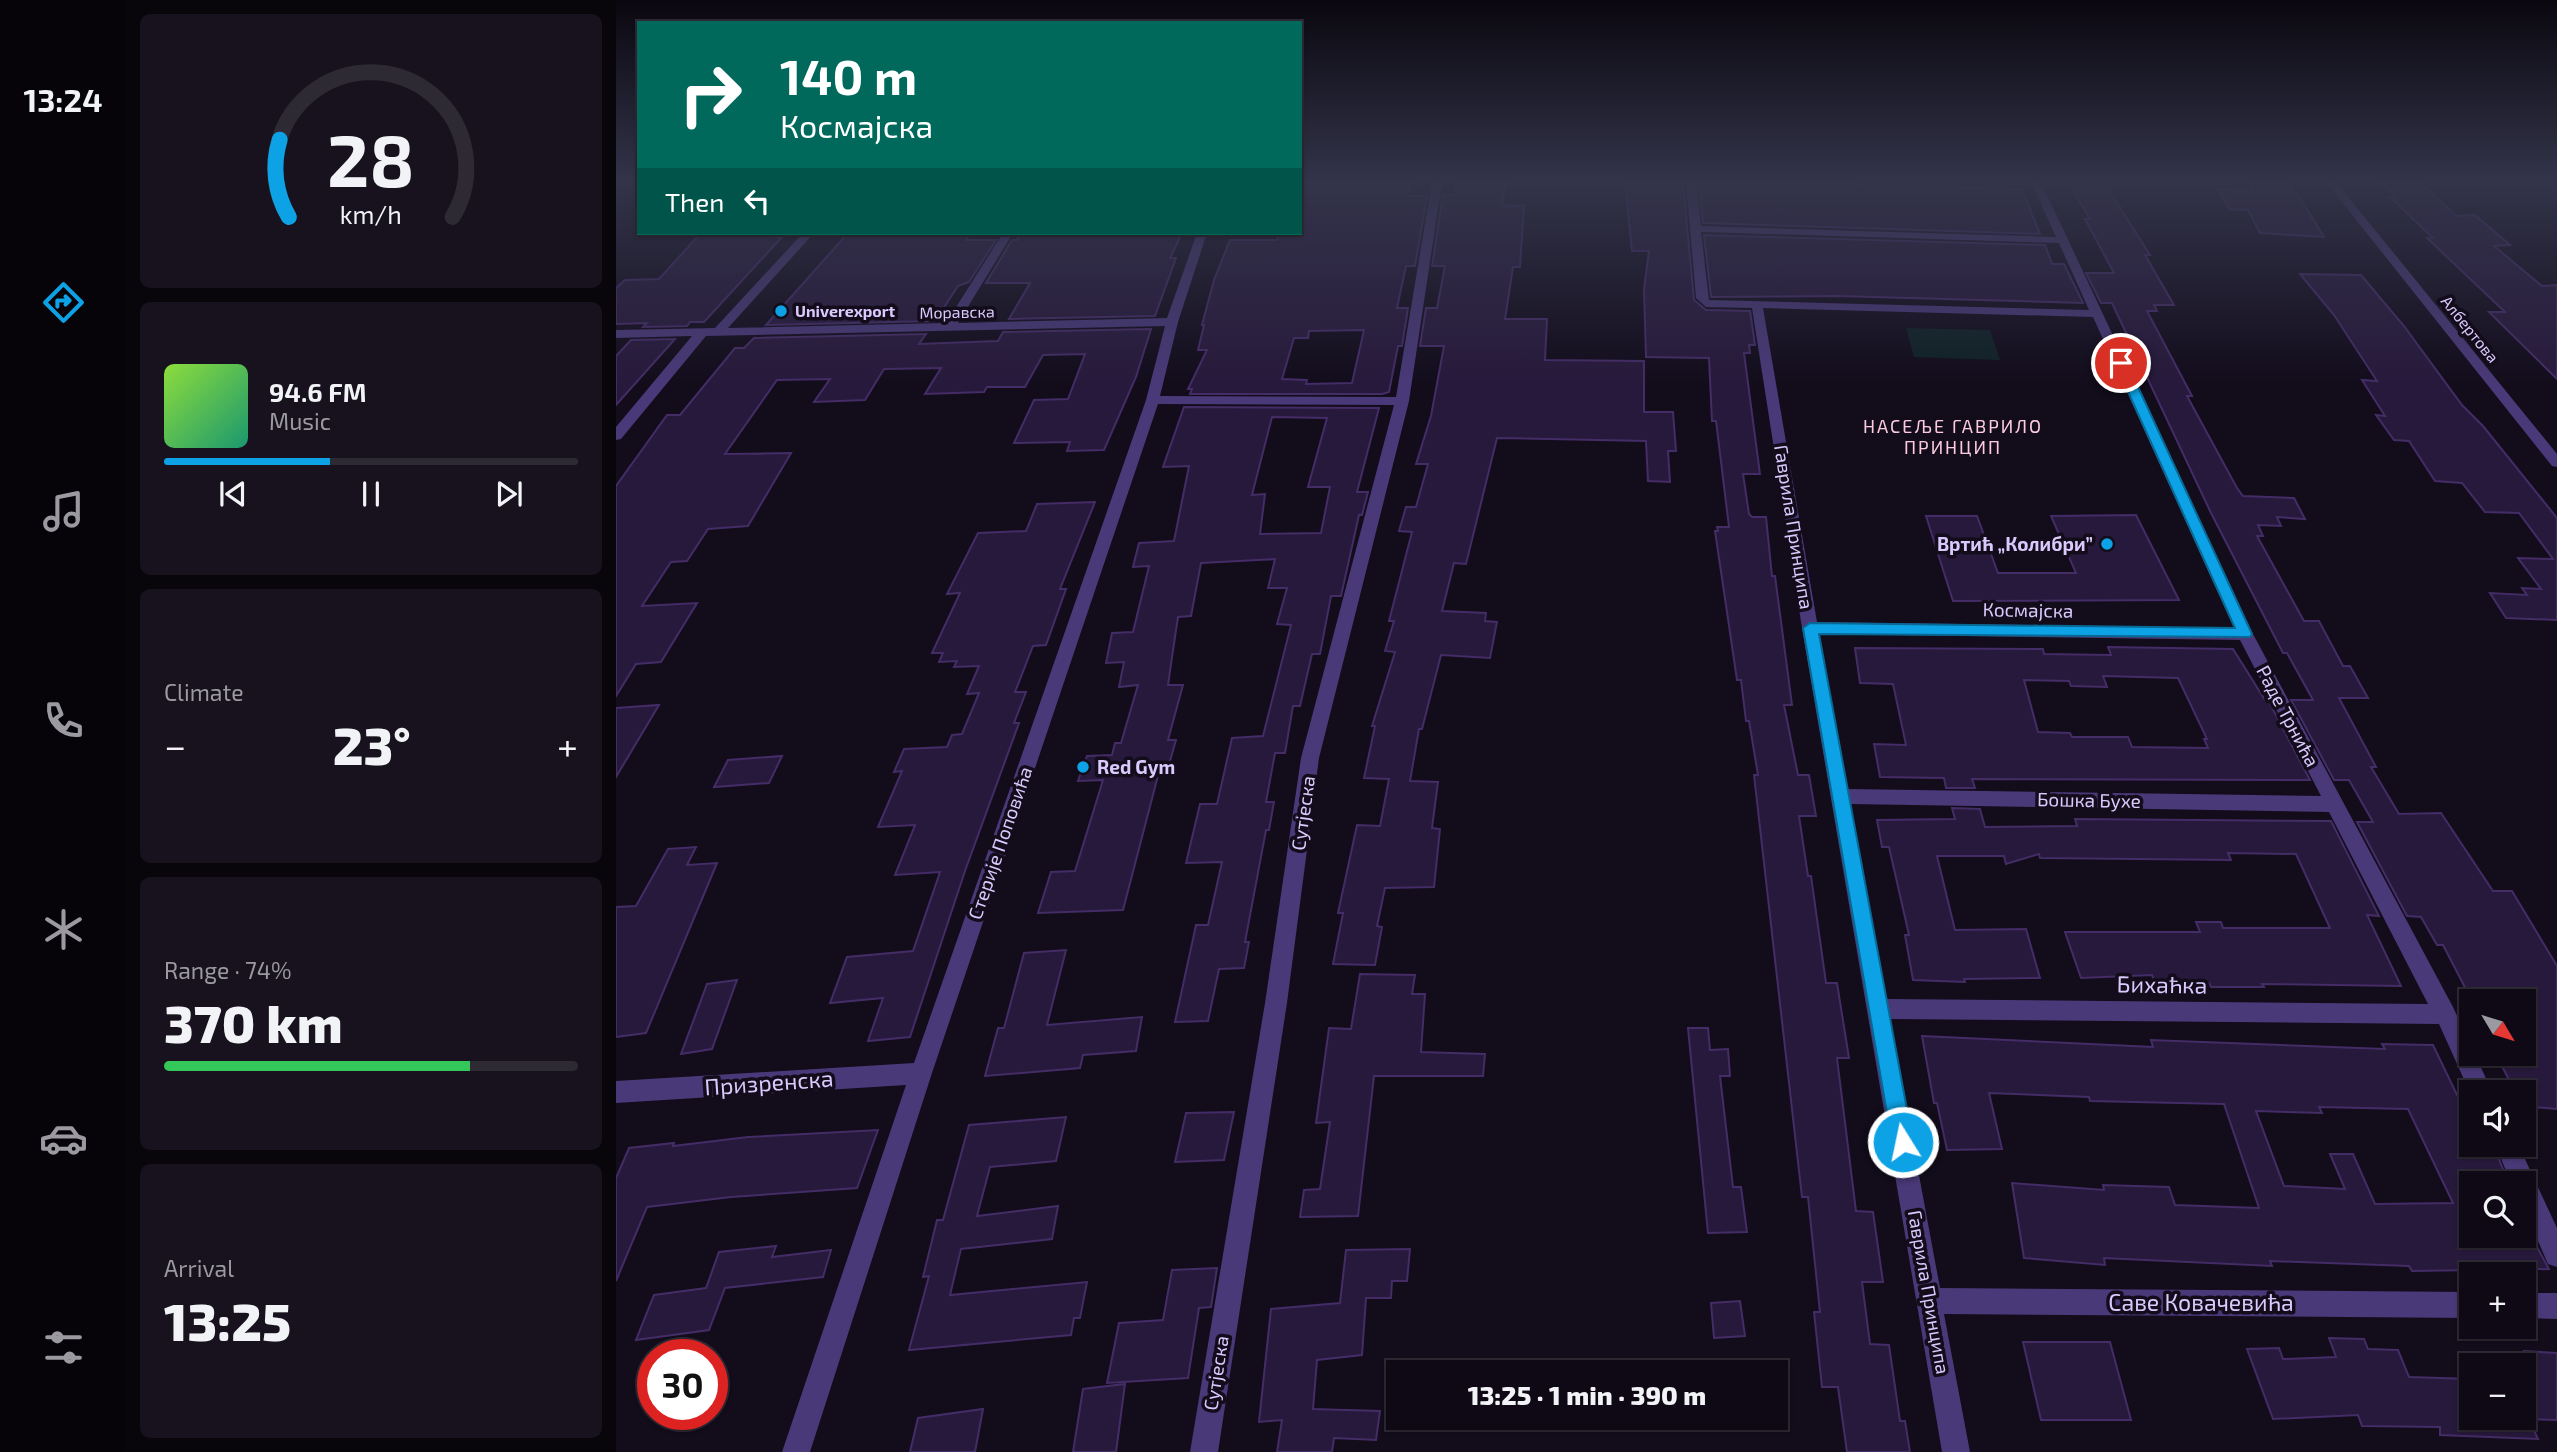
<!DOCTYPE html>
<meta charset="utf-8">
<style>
body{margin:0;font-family:"Exo 2",sans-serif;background:#17121d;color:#f1f3f6;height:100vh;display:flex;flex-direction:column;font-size:26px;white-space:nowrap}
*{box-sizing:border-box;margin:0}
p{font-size:23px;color:#9b9aa0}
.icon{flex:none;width:38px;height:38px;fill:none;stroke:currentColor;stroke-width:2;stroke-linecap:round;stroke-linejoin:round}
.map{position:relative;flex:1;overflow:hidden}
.sheet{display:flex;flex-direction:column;gap:14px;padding:14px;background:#08050b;width:490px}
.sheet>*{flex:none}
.banner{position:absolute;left:21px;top:21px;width:665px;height:214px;border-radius:0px;box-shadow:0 2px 5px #0004,0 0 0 2px #2e2a34;background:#00695c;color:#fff;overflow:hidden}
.needle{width:46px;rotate:128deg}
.controls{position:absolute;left:1843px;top:989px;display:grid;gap:14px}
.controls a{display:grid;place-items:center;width:77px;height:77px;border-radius:0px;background:#0e0914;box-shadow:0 2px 5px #0004,0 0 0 2px #2e2a34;font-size:35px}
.speed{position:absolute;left:21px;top:1339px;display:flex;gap:14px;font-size:35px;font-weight:700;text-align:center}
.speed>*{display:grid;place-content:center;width:91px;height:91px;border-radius:50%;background:#0e0914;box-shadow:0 2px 5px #0004,0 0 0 2px #2e2a34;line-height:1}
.speed .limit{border:10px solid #d22;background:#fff;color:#111}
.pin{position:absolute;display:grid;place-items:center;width:60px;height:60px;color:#fff;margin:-30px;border:4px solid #fff;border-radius:50%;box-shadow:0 2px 7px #0007}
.me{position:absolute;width:77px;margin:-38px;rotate:350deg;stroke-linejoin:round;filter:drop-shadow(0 0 5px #0008)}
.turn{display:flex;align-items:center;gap:24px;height:147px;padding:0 28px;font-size:32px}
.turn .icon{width:91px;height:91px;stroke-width:2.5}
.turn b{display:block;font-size:49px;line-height:60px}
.then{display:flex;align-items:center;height:66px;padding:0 28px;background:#0003;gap:14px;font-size:26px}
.big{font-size:52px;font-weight:800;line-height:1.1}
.sheet .tile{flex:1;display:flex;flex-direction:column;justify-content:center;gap:10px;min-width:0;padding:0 24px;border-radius:10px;background:#17121d}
.sheet .dial{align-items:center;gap:0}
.dial svg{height:182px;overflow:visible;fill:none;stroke:#2e2a34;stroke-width:7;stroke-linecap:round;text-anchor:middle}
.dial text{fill:#f1f3f6;stroke:none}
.song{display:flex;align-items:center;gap:21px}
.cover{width:84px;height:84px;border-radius:10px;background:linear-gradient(135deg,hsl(90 70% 55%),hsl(160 70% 35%))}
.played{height:7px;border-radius:4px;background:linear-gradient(90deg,#0da2e5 40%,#2e2a34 40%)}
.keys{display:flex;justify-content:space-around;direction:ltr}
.heat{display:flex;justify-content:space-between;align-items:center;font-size:38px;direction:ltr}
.charge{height:10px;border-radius:5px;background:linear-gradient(90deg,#34c759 74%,#2e2a34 0)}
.trip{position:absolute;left:770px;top:1360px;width:402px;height:70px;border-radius:0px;background:#0e0914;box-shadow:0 2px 5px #0004,0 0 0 2px #2e2a34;font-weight:800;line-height:70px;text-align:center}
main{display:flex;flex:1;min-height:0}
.tabs{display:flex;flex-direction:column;width:126px;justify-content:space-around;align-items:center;background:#060408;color:#9b9aa0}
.tabs .icon{width:49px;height:49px}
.tabs .current{color:#0da2e5}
.tabs b{font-size:32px;color:#f1f3f6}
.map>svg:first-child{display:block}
.green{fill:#0f2125}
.building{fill:#27193b;stroke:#442c66;stroke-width:2;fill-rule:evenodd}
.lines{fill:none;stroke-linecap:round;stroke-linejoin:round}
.minor{fill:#493978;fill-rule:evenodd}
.route{fill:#0da2e5;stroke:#086995;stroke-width:2}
.poi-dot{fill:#0da2e5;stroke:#120c1b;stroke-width:2.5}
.labels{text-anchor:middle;stroke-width:7;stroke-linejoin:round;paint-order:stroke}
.far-poi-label{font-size:16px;font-weight:bold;fill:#d9c9fc;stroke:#120c1b;text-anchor:start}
.far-street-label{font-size:16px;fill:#d9c9fc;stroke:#120c1b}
.far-neighbourhood-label{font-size:18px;letter-spacing:2px;fill:#fccbe0;stroke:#120c1b}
.street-label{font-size:19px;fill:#d9c9fc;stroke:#120c1b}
.poi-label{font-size:19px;font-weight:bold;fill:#d9c9fc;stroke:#120c1b;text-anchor:end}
.near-street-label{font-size:23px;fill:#d9c9fc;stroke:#120c1b}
</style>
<main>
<nav class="tabs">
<b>13:24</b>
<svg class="icon current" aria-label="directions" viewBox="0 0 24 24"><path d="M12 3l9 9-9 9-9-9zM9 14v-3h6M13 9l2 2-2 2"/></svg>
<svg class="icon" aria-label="music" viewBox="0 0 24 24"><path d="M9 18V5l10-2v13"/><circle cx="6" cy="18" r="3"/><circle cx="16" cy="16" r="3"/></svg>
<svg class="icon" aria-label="phone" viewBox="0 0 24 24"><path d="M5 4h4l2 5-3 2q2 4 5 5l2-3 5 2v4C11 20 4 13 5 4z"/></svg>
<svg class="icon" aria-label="climate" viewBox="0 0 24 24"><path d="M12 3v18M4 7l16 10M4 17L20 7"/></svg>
<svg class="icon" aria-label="car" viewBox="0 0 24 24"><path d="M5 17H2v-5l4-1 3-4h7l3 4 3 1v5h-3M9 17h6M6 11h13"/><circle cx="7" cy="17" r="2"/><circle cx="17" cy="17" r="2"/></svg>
<svg class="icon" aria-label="filters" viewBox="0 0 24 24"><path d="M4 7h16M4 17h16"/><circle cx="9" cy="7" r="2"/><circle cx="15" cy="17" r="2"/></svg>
</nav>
<section class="sheet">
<div class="tile dial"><svg viewBox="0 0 100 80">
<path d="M14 69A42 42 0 1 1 86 69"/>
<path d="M14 69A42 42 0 0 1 10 35" stroke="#0da2e5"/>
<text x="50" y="56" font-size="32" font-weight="700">28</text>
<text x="50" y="72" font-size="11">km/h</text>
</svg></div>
<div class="tile">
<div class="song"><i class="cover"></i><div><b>94.6 FM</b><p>Music</p></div></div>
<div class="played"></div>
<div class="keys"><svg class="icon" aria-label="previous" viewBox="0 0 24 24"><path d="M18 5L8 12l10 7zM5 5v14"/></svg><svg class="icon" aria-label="pause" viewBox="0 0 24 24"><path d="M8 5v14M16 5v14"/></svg><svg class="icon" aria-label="next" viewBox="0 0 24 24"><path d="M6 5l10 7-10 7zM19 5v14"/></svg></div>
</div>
<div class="tile"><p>Climate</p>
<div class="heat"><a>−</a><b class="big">23°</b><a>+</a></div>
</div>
<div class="tile"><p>Range · 74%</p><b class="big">370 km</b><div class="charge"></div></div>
<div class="tile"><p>Arrival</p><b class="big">13:25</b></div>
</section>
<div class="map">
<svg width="1941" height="1452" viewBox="0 0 1941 1452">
<rect width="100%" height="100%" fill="#120c1b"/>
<!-- green -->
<path class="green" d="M1290 328 1374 330 1384 360 1298 357Z"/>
<!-- building -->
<path class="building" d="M684 181H795L792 196H811L799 266H790L781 308H792L786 346H782L773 392 766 394H574L576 389H572L591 350H582L588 325H586L598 280 614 240H661L663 234H684ZM748 330 736 383 690 384 691 380 666 379 678 338H692L693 331Z
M841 181H890L886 205 908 206 904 267H897L889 319H931L929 360 1028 361V412H1057L1060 451H1052L1054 482 1032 481 1030 441 881 438 850 564 838 563 826 611 870 613 869 621 881 622 874 658 825 655 806 729H803L794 781 822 782 816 828 824 829 818 887 769 888 761 926 766 927 759 965 717 964 727 913H722L741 825 764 826 773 779 748 778 759 726H756L779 652 769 651 778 621H773L796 532 783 531 790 507H800L812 464H800L815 416 828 346H804L810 308H821L829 266H816L827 195H839Z
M1083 181 1406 189 1424 234 1087 223Z
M1633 181H1670L1678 193H1681L1708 237 1644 233 1632 210 1613 209 1602 189 1638 191Z
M1764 181H1802L1841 216 1859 215 1894 245 1878 246 1926 286 1941 285V379L1873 312H1889L1811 238H1817L1774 197H1781Z
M1009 182 1067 183 1078 300 1090 310 1134 311 1139 345H1133L1134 353H1128L1144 474H1127L1133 514 1136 517H1150L1156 576H1159L1176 705H1168L1182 775H1193L1200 816H1183L1192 876H1195L1210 983H1221L1233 1058H1221L1240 1211 1257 1212 1267 1282H1246L1254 1344 1273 1345 1284 1421H1289L1294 1452H1231L1222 1387H1206L1198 1312H1204L1192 1197H1186L1138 775H1142L1133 721H1130L1125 680H1121L1099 531H1102L1101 527H1113L1100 421H1096L1093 358 1030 357 1028 289 1033 251H1016Z
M1455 187H1491L1534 255H1529L1558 305H1538L1541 311H1531L1576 396H1571L1621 488 1627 496 1678 498 1689 519 1661 517 1665 526 1642 525 1647 536H1641L1688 621H1703L1727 666H1734L1752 698H1723L1760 767H1755L1783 814 1825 813 1877 891H1896L1941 966V1109L1908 1106V1092H1899L1880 1054H1908V1001H1856L1827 945H1821L1805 917 1791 916 1741 822H1757L1733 780H1718L1675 700H1697L1671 653H1667L1595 513 1496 303H1485L1470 273H1498L1469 219H1474Z
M163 233 159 237H166L88 322H74L71 326 27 327 31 323 0 324V288L9 280 43 279 83 235Z
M232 233H354L350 240H380L353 282 342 286 319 321 150 325Z
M566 233 554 258H560L539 316 393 319 414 283H370L396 240H401L405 234Z
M1088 235 1429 245 1436 264H1448L1467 303 1221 296 1095 297Z
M1684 274 1745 275 1788 326 1846 405 1867 426 1941 518V620L1890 618 1874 593 1911 595 1906 588 1925 589 1902 558 1937 559 1903 513 1869 512 1846 483 1819 481 1793 441 1778 440 1760 415 1769 416 1746 380 1761 381 1718 315Z
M535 329 520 377 488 450 451 451 454 442 398 443 418 400 452 399 469 354 427 355 409 387H371L368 392 309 394 325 368 268 369 249 400 198 402 214 379 161 380 109 454 175 453 132 526 92 529 71 561 55 562 26 606 81 603 45 662 20 664 0 696V486L51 415H64L119 348H128L138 338 310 334 303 344 382 341 387 332Z
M59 339 0 405V356L15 340Z
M568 407 763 408 741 492H752L746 515H743L725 596H715L704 654H696L684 706H677L669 753H659L650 802H658L653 830H650L629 942H633L628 968 603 969 592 1021 559 1022 580 925H592L606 862 570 863 584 804H601L616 738 647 736 675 625 661 624 671 588H652L659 559 585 563 575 616 562 617 556 657 552 685H567L552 740H560L552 768H544L507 910 422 913 435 872 459 871 487 780 462 781 471 756 496 755 499 743H505L522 685 503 687 508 662 490 663 496 633 517 632 533 566 517 567 523 543 558 541 573 466 547 467ZM656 417 711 418 692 487H714L705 533 644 534 649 494 636 495Z
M479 502 444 589H450L430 645 417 646 399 692H410L398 723H403L349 871 294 1037 252 1041 267 998 214 1003 231 957 297 951 324 872 279 875 299 825 262 827 286 771 278 772 288 749 331 747 336 735 346 734 363 693 351 694 363 666 338 667 341 661 323 662 327 653H316L344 593 331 594 362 533 410 531 421 504Z
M1520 515 1563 600 1337 601 1310 516H1361L1382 573H1460L1435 516Z
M1492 647 1617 649 1649 700H1652L1694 780 1356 779 1359 788H1330L1328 778 1264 777 1258 744 1290 745 1277 684 1244 683 1239 648 1427 649 1428 654 1495 655ZM1487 676 1562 678 1591 739H1588L1592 748 1516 747 1512 737H1456L1454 733 1422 732 1408 680 1453 681 1455 686 1491 687Z
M43 705 0 777V708Z
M166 756 153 783 98 787 112 760Z
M1336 808 1364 809 1369 827 1461 826 1459 819 1715 821 1763 916 1751 915 1785 986 1646 984 1648 987H1595L1593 983H1539L1536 975 1465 978 1449 932H1584L1580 922H1605L1607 928H1714L1680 854 1612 853 1615 860 1424 858 1423 854 1390 864 1388 856H1321L1339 930 1410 929 1424 978 1348 979 1349 982 1297 980 1289 935H1293L1273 847H1266L1261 820 1339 819Z
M80 847 71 865 101 863 30 1033 0 1037V907L20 906 52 849Z
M450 950 431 1025 526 1017 520 1051 467 1055 464 1068 369 1076 382 1028H388L408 953Z
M744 974 799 975 796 994H809L805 1052 869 1054 867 1076H758L742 1216 684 1217 688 1190 704 1189 714 1122 700 1123 713 1028 735 1029Z
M121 980 96 1049 65 1054 91 984Z
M1072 1028H1092L1094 1050 1112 1049 1114 1076H1104L1117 1187H1125L1131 1232 1092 1233Z
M1306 1036 1537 1047 1535 1040 1769 1049 1766 1044 1817 1045 1855 1124V1144H1877L1888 1172 1855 1173V1236H1915L1933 1269 1796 1271 1793 1266 1654 1261 1656 1266 1488 1258 1489 1265 1408 1258 1396 1183 1488 1190 1487 1185 1553 1187 1559 1205 1643 1208 1608 1104 1474 1101 1473 1097 1373 1093 1386 1149 1331 1150 1321 1103H1318ZM1703 1107 1792 1109 1837 1203 1759 1204 1737 1154H1714L1729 1189 1668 1186 1640 1111 1706 1113Z
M618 1112 608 1160 559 1162 570 1113Z
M450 1117 440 1161 374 1167 361 1216 442 1206 436 1239 345 1249 334 1295 471 1282 464 1318H458L455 1335 293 1350 313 1276 307 1277 321 1220H327L353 1125Z
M262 1130 241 1188 115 1197 31 1207 0 1281V1178L13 1148 58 1143 57 1146 132 1137Z
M160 1246 156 1257 215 1250 207 1277 109 1288 93 1330 20 1340 38 1295 90 1288 103 1252Z
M794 1249 791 1281H776L775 1298H750L746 1355 701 1360 697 1409 764 1411 760 1440 718 1438 716 1452H661L666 1420 643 1422 655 1309 724 1303 730 1250Z
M601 1268 595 1307 583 1308 572 1378 491 1383 503 1323 547 1320 556 1270Z
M1124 1301 1129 1336 1098 1338 1095 1303Z
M1713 1338 1748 1339 1752 1349 1782 1350 1793 1377 1855 1379V1418H1908V1351L1941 1353V1420L1913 1419 1922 1439 1824 1435V1427L1746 1426 1742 1415 1657 1419 1631 1349 1663 1348 1667 1359 1720 1357Z
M1407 1342H1494L1515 1420H1425Z
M509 1384 500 1452H457L467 1389Z
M367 1409 359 1452H294L302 1418Z"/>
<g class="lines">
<!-- minor -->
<path class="minor" d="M816 182H826L793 401 703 758 671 1003 602 1452H574L649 1003 685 758 778 405 542 404 316 1073 194 1452H166L290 1085 0 1103V1081L298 1063 530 400 549 326 90 336 5 439 0 440V427L76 336 0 338V330L99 328 187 233H198L112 328 330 323 387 233H397L342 323 551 318 581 233H591L562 322 544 396 780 397Z
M1070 182H1080L1085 226 1440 237 1415 182H1425L1637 634 1837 1007 1855 1046V1054H1859L1876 1092H1855V1095L1823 1024 1274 1019 1324 1288 1855 1292V1318L1328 1314 1354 1452H1326L1186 628 1136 308 1090 307 1080 298ZM1085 232 1443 243 1473 310 1093 300ZM1147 308 1477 317 1618 628 1201 622ZM1203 634 1624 640 1705 796 1232 789ZM1234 804 1713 812 1812 1004 1270 999Z
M1710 182H1720L1941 454V467L1936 466Z
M1879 1144H1902L1941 1228V1267L1932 1264 1908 1209V1183H1895Z
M1908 1293H1941V1319L1908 1318Z"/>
</g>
<!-- sky -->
<linearGradient id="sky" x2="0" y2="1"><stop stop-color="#0a070f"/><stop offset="0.47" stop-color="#33344a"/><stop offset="1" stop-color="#33344a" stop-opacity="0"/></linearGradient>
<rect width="1941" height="385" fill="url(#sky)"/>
<!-- route -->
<path class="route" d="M1501 361 1511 363 1636 634 1634 637 1203 634 1297 1142 1294 1149 1287 1152 1280 1149 1276 1142 1187 628 1194 623 1619 628 1499 363Z"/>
<!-- markers -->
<g class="poi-dot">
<circle cx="165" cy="311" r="7"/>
<circle cx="1491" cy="544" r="7"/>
<circle cx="467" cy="767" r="7"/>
</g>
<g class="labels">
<!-- far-poi labels -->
<g class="far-poi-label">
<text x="179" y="317">Univerexport</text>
</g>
<!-- far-street labels -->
<g class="far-street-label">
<text transform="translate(341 312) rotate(-1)" y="6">Моравска</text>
<text transform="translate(1854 329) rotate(51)" y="6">Албертова</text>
</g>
<!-- far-neighbourhood labels -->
<g class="far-neighbourhood-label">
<text x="1337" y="433">НАСЕЉЕ ГАВРИЛО<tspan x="1337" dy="21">ПРИНЦИП</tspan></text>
</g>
<!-- street labels -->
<g class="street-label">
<text transform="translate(1178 527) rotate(81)" y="7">Гаврила Принципа</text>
<text transform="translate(1412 610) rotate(1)" y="7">Космајска</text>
<text transform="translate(1672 716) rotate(62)" y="7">Раде Трнића</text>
<text transform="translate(1473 800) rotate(1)" y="7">Бошка Бухе</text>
<text transform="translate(687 813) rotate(-82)" y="7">Сутјеска</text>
<text transform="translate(384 843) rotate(-71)" y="7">Стерије Поповића</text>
<text transform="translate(1313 1292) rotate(80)" y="7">Гаврила Принципа</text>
<text transform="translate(600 1373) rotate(-81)" y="7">Сутјеска</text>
</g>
<!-- poi labels -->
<g class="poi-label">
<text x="1477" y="551">Вртић „Колибри”</text>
<text x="481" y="774" text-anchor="start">Red Gym</text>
</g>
<!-- near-street labels -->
<g class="near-street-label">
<text transform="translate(1546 985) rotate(1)" y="8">Бихаћка</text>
<text transform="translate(153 1083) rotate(-4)" y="8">Призренска</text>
<text x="1585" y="1311">Саве Ковачевића</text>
</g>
</g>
</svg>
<div class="controls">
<a><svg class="needle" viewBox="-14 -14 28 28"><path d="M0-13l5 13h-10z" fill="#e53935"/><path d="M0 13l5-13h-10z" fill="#9b9aa0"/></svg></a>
<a><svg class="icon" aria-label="sound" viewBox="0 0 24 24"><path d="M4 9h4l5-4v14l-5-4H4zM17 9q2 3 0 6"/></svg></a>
<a><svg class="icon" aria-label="search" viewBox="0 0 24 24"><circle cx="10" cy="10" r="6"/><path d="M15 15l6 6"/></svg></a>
<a>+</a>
<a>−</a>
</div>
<div class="speed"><div class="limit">30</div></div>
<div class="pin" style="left:1505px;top:363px;background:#d93025"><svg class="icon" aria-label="arrive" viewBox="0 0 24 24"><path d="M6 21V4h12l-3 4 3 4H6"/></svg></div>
<svg class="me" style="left:1287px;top:1142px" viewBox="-20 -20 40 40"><circle r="17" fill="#0da2e5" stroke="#fff" stroke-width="3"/><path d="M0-11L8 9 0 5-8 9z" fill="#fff"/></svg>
<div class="trip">13:25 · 1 min · 390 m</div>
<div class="banner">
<div class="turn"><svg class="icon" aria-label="right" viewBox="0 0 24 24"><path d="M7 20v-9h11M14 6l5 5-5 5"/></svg><div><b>140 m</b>Космајска</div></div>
<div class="then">Then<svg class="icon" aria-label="left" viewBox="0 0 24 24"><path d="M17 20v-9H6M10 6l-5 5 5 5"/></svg></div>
</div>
</div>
</main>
